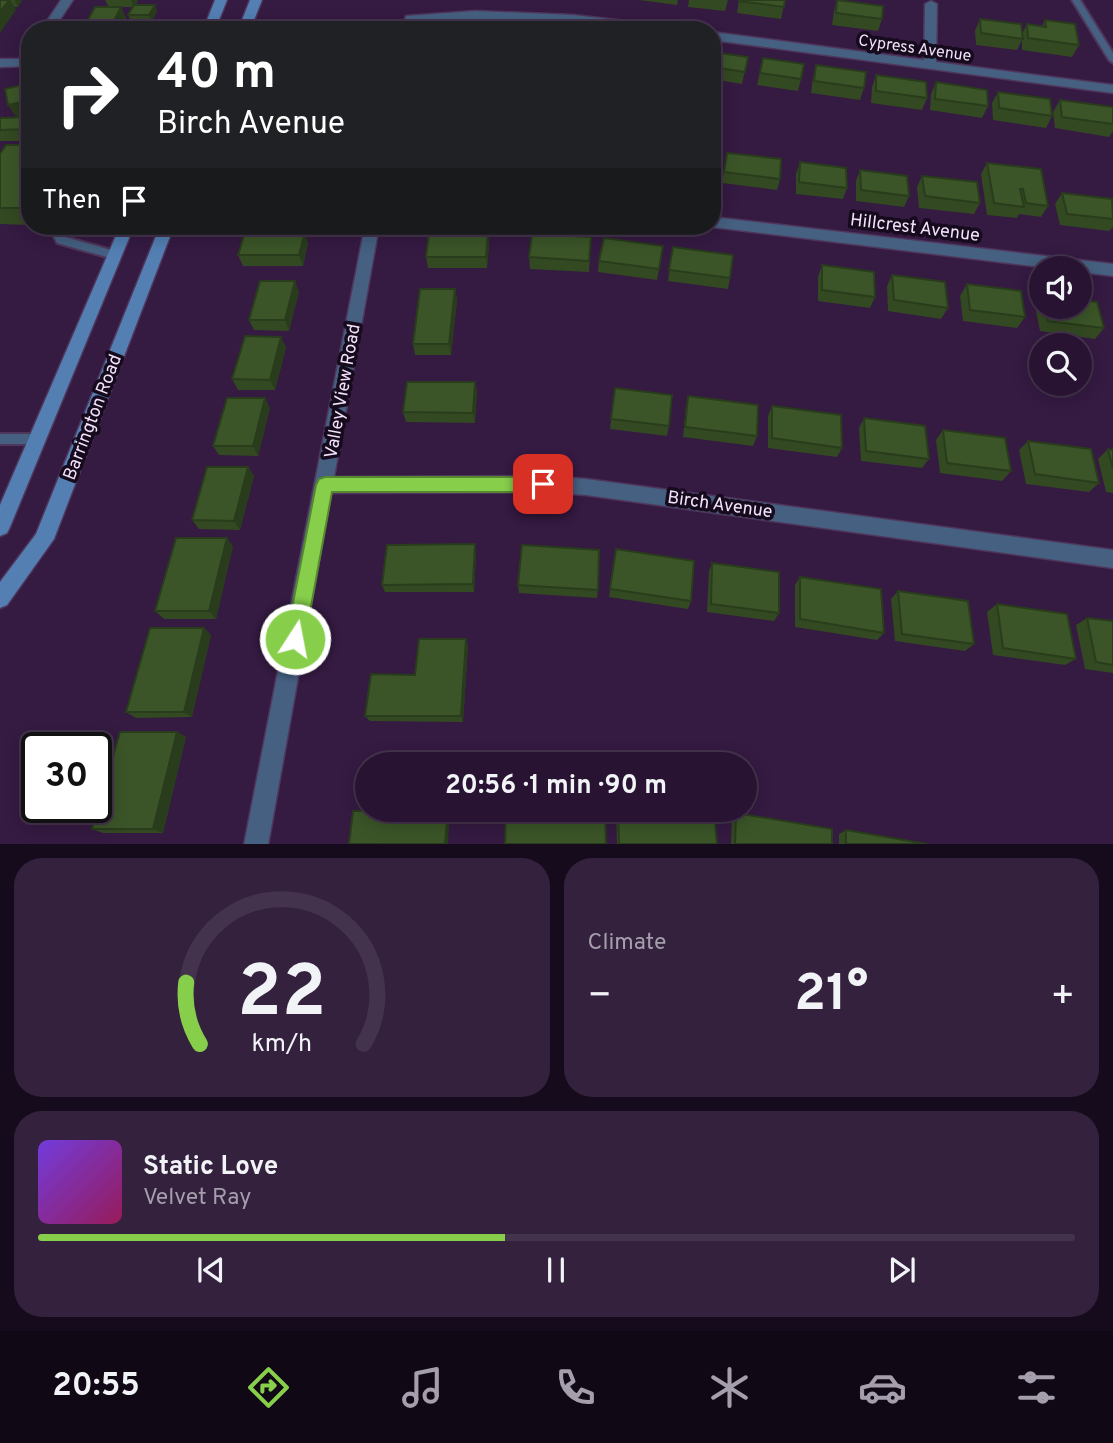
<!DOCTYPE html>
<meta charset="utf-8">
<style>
body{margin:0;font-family:Overpass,sans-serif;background:#34213e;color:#f1f3f6;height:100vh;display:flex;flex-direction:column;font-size:26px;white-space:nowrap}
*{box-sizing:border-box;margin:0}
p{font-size:23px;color:#a59eac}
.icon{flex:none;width:38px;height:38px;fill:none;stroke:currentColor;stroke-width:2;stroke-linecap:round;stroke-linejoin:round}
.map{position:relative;height:844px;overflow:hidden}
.side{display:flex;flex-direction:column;gap:14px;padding:14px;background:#160b1c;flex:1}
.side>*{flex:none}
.banner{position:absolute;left:21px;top:21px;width:700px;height:214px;border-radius:28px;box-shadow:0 4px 18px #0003,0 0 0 2px #44334d;background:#202124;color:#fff;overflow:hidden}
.buttons{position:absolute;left:1029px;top:256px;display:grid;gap:14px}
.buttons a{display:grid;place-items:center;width:63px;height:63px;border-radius:50%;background:#281432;box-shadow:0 4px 18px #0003,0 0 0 2px #44334d;font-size:35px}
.speed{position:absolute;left:21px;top:732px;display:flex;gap:14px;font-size:35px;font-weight:700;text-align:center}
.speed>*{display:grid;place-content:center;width:91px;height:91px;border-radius:50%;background:#281432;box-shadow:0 4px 18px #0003,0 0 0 2px #44334d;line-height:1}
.speed .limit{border:4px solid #111;border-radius:10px;background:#fff;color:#111}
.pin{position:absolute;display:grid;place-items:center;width:60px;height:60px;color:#fff;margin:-30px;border-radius:14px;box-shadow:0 4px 10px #0006}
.me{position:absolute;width:77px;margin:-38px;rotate:11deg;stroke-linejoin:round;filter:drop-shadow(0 0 5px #0008)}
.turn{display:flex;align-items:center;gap:24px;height:147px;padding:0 21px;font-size:32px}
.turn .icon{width:91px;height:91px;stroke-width:2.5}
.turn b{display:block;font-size:49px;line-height:60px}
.then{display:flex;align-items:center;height:66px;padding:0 21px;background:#0003;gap:14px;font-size:26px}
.big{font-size:52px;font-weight:700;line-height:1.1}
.side .tile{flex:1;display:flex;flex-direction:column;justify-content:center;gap:10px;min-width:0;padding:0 24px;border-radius:28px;background:#34213e}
.side .dial{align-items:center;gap:0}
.dial svg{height:182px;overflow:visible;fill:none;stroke:#44334d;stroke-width:7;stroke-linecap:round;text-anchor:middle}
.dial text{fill:#f1f3f6;stroke:none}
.song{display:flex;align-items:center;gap:21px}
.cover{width:84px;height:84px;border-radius:10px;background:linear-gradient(135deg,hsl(260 70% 55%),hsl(330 70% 35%))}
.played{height:7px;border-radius:4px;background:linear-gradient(90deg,#87cf4b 45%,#44334d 45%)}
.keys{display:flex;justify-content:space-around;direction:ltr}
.heat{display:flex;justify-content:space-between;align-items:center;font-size:38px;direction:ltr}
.side .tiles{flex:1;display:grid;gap:14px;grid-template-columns:1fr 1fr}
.tile:last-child{grid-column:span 2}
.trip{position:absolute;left:355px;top:752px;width:402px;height:70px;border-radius:35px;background:#281432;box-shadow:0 4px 18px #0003,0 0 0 2px #44334d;font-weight:700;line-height:70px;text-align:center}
.dock{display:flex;height:112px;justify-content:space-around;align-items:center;background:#100814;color:#a59eac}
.dock .icon{width:49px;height:49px}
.dock .current{color:#87cf4b}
.dock b{font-size:32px;color:#f1f3f6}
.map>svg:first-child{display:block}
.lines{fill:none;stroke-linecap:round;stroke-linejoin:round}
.service-casing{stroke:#4f365c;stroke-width:4}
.minor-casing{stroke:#4f365c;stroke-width:3}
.secondary-casing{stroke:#4f365c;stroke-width:3}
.service{fill:#456081;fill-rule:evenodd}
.minor{fill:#456081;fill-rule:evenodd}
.secondary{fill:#537fb3;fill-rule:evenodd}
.wall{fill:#334922}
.shaded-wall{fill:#293c1c}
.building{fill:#3b5528;stroke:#293c1c;stroke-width:2}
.route{fill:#87cf4b;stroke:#588731;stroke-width:2}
.labels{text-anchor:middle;stroke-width:7;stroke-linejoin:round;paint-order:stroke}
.far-street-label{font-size:16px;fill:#f2e2fb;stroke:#160b1c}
.street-label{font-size:18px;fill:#f2e2fb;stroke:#160b1c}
</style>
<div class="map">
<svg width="1113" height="845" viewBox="0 0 1113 845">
<rect width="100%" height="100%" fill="#351a42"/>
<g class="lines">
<defs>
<path id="service" d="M1072 0H1080L1113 53V63L1109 60Z
M49 226H59L65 237 118 252 119 255 114 259 57 243Z
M0 434H38L42 435 44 439 42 443 38 444H0Z"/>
<path id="minor" d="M61 0H73L53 30H41Z
M931 1 937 4 936 62 1113 85V93L712 40V32L924 60 925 4Z
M475 11 573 15 670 26 676 30H642L507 19 415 21 414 30H402L406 16Z
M30 54V66L0 67V59H23Z
M712 217 1113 264V276L1080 272V268H1049L712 227 707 226H712Z
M365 226H379L334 477 543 476 586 479 1113 550V568L586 495 543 492 331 493 268 845H244Z"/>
<path id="secondary" d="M215 0H227L215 30H203Z
M250 0H262L250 30H238Z
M120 226H134L10 527 7 533 0 536V505Z
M160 226H174L54 539 7 605 0 608V582L36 534Z"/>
</defs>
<!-- service casing -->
<use href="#service" class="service-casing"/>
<!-- minor casing -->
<use href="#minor" class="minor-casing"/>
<!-- secondary casing -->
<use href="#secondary" class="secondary-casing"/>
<!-- service -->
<use href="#service" class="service"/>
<!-- minor -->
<use href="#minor" class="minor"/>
<!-- secondary -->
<use href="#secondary" class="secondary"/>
</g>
<!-- wall -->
<path class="wall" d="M0 0H22L18 7H14L16 10Z
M105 0H138L136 5H155L157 11 152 21H131L128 15 133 7H121L126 18 120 30H87L85 25 109 7Z
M639 0H678L677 5Z
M689 0H728L725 11 688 7Z
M739 0H785L781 19 737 13Z
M837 0 882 19 878 31 832 25 834 11Z
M980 19 1022 34 1027 24 1042 26 1045 20 1079 45 1072 57 1022 50V40L1017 50 976 45 975 31Z
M712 52 748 57 742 84 712 79Z
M763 58 801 79 798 91 757 85Z
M816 65 864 88 860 100 811 93 813 77Z
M876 75 927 98 922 110 871 103 872 87Z
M936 82 988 106 982 118 930 110 931 94Z
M998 92 1052 116 1046 128 993 120 992 103Z
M1060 100 1113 107V131L1109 137 1055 128 1053 112Z
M30 117V141H0V118Z
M30 145V225L0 224V154Z
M712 151 716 171 713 182H712Z
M727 153 780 179 777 190 722 183Z
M800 162 847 188 843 199 796 194V174Z
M987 163 1048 206 1041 217 1019 214 1017 218 987 215 981 174Z
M860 170 909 196 904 207 856 201V181Z
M922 176 980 203 974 214 919 208 917 187Z
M1062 193 1113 202V227L1109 231 1060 225 1055 204Z
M591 237 589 272 530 269 529 257Z
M308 243 303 266H243L238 255Z
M489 245 487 268H428L426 257Z
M663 246 657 280 598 272 599 261Z
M673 247 730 278 728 289 668 281Z
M822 265 875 297 870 308 818 301V277Z
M892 275 948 308 941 319 888 311 887 286Z
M967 284 1025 317 1017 328 963 321 960 296Z
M455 289 457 300 451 355H415L413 344Z
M299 292 289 331 254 330 249 320Z
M1041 297V306H1080L1104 328 1095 339 1040 331 1035 306Z
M286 347 275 390H238L232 379Z
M475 382 477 392 475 423 406 422 403 412Z
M615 388 669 426 667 436 610 429Z
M688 396 757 436 753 446 683 437 686 406Z
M772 406 842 448 837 457 768 448V416Z
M270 408 258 456 219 455 213 446Z
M864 418 929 459 922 468 861 461 859 428Z
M943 430 1011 471 1002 481 940 473 936 440Z
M1028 441 1099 483 1089 492 1026 484 1019 450Z
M1108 449 1113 450V493L1106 492 1098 459Z
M248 467 254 476 240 530 199 529 192 520Z
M233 546 216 619H164L155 611Z
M616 549 691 601 688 609 609 597Z
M476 553 474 592H385L382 585Z
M712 563 779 613 774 621 707 612 709 571Z
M800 577 884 633 877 640 795 627V585Z
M518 585 598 590 597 598 519 593Z
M898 591 974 644 965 651 895 641 891 599Z
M997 604 1076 659 1065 665 993 655 987 612Z
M1087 618 1113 621V673L1085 669 1076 625Z
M204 628 211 635 192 717 136 718 126 712Z
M466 639 468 646 463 722 370 721 365 716 415 675Z
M177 732 186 737 163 833H103L92 829Z
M672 810H714L717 844H617L616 815 618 811 672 812Z
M736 813 832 844H731L732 816Z
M846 830 927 844H839V834Z"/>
<!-- shaded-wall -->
<path class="shaded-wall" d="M9 0H10L16 10 0 33V12Z
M15 0H22L18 7 15 1Z
M131 0H138L134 7Z
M155 5 157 11 152 21 149 15Z
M121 7 126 18 120 30H114L112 25Z
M30 100V113L16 117 8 105Z
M30 201V214L26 208Z
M305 232 308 243 303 266 299 255Z
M488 233 489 245 487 268 486 257Z
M295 281 299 292 289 331 285 320Z
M455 289 457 300 451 355 449 344Z
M281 337 286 347 275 390 270 380Z
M475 382 477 392 475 423 473 413Z
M265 398 270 408 258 456 253 446Z
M248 467 254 476 240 530 234 521Z
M227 538 233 546 216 619 209 611Z
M475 544 476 553 474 592 473 584Z
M204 628 211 635 192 717 184 712Z
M466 639 468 646 463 722 461 716Z
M177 732 186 737 163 833 153 829Z
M448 810H450L448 844H445Z"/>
<!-- building -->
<path class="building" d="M0 0H9L0 12Z
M739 0H785L784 7 739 1Z
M837 0 883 6 882 19 836 13Z
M134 5H155L149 15H128Z
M95 7H121L112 25H85Z
M980 19 1021 24 1023 39 981 33Z
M1045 20 1075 24 1079 45 1028 38 1027 24 1046 27Z
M712 52 748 57 745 72 712 67Z
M763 58 804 64 801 79 760 73Z
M816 65 866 72 864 88 814 81Z
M876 75 926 82 927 98 876 91Z
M936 82 987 90 988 106 935 99Z
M30 83V100L8 105 5 89Z
M998 92 1050 99 1052 116 999 108Z
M1060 100 1113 107V124L1062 117Z
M30 117V129L0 130V118Z
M6 145H30V201L26 208H0V154Z
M712 151 718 152 716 171H712Z
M727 153 781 159 780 179 724 172Z
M800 162 846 168 847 188 799 182Z
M987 163 1041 169 1048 206 1026 203 1023 189H1020L1024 207 994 203Z
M860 170 907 176 909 196 861 190Z
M922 176 977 182 980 203 925 196Z
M1062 193 1112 199 1113 219 1067 214Z
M245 232H305L299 255H238Z
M429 233H488L486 257H426Z
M532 234 591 237 589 261 529 257Z
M604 238 663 246 659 269 599 261Z
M673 247 733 255 730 278 669 270Z
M822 265 874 272 875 297 822 290Z
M892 275 945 282 948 308 894 300Z
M260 281H295L285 320H249Z
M967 284 1021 291 1025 317 970 310Z
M420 289H455L449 344H413Z
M1080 300 1097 302 1104 328 1048 321 1045 306H1080Z
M245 336 281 337 270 380 232 379Z
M407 382H475L473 413 403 412Z
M615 388 672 395 669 426 611 419Z
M688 396 758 405 757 436 685 427Z
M227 398H265L253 446H213Z
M772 406 841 415 842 448 772 438Z
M864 418 925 426 929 459 866 451Z
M943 430 1005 438 1011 471 947 463Z
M1028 441 1091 449 1099 483 1035 474Z
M1108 449 1113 450V469Z
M207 467H248L234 521 192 520Z
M176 538H227L209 611H155Z
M475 544 473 584 382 585 387 545Z
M522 545 599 550 598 590 518 585Z
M616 549 694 561 691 601 610 589Z
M712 563 779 572V613L711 604Z
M800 577 881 589 884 633 800 619Z
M898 591 968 601 974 644 902 634Z
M997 604 1067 614 1076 659 1003 648Z
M1087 618 1113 621V665L1096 662Z
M150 628H204L184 712H126Z
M419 639H466L461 716H365L371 674 415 675Z
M120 732H177L153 829H92Z
M448 810 445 844H349L353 811Z
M605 810 606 844H505L506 811Z
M675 810H714L717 844H619L618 811 675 812Z
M736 813 832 829V844H735Z
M846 830 927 844H846Z"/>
<!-- route -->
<path class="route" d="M325 477H543L549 479 552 484 549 489 543 492H332L305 639 302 645 295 648 289 645 286 639 316 485 319 479Z"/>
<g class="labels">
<!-- far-street labels -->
<g class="far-street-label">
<text transform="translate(915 47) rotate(8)" y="6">Cypress Avenue</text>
</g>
<!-- street labels -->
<g class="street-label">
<text transform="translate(915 227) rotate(7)" y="6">Hillcrest Avenue</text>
<text transform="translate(342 391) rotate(-80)" y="6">Valley View Road</text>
<text transform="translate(92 417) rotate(-69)" y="6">Barrington Road</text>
<text transform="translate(720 504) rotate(8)" y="6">Birch Avenue</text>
</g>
</g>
</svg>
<div class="buttons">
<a><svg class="icon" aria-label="sound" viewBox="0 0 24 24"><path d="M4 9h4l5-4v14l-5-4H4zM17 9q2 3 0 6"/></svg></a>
<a><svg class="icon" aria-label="search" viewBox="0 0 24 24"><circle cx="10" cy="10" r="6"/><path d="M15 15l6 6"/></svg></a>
</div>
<div class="speed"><div class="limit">30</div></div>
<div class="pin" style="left:543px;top:484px;background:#d93025"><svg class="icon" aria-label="arrive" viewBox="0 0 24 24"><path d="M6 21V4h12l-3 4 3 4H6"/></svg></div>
<svg class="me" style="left:295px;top:639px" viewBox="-20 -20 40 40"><circle r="17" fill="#87cf4b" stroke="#fff" stroke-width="3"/><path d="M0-11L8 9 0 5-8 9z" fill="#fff"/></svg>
<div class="trip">20:56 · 1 min · 90 m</div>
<div class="banner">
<div class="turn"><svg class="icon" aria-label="right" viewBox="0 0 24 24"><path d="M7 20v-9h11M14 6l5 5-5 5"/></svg><div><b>40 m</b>Birch Avenue</div></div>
<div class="then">Then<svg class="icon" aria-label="arrive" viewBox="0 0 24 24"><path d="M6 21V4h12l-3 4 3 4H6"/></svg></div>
</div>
</div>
<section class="side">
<div class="tiles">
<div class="tile dial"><svg viewBox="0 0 100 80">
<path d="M14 69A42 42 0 1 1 86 69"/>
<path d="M14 69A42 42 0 0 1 8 42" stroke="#87cf4b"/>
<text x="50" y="56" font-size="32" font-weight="700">22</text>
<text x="50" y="72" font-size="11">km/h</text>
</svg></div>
<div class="tile"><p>Climate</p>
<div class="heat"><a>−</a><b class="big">21°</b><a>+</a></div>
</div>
<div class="tile">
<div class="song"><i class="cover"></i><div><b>Static Love</b><p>Velvet Ray</p></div></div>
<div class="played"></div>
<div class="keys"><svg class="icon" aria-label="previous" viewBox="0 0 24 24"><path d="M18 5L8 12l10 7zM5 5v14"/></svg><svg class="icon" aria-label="pause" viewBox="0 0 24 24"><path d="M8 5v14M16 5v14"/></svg><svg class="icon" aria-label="next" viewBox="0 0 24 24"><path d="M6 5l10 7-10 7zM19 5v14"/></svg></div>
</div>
</div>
</section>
<nav class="dock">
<b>20:55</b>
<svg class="icon current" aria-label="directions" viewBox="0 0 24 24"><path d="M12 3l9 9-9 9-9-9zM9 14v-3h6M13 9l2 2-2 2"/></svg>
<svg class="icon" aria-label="music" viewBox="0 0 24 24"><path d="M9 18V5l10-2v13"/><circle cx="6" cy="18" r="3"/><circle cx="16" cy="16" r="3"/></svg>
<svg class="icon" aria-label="phone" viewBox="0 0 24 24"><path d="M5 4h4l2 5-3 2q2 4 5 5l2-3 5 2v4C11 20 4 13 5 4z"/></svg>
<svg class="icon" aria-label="climate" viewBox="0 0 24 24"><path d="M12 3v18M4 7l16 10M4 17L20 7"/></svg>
<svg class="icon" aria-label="car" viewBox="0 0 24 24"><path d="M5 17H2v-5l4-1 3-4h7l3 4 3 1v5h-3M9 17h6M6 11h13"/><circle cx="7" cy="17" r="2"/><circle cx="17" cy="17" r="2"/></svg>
<svg class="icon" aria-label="filters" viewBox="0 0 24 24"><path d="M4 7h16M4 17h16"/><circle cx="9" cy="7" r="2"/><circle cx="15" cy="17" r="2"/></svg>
</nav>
